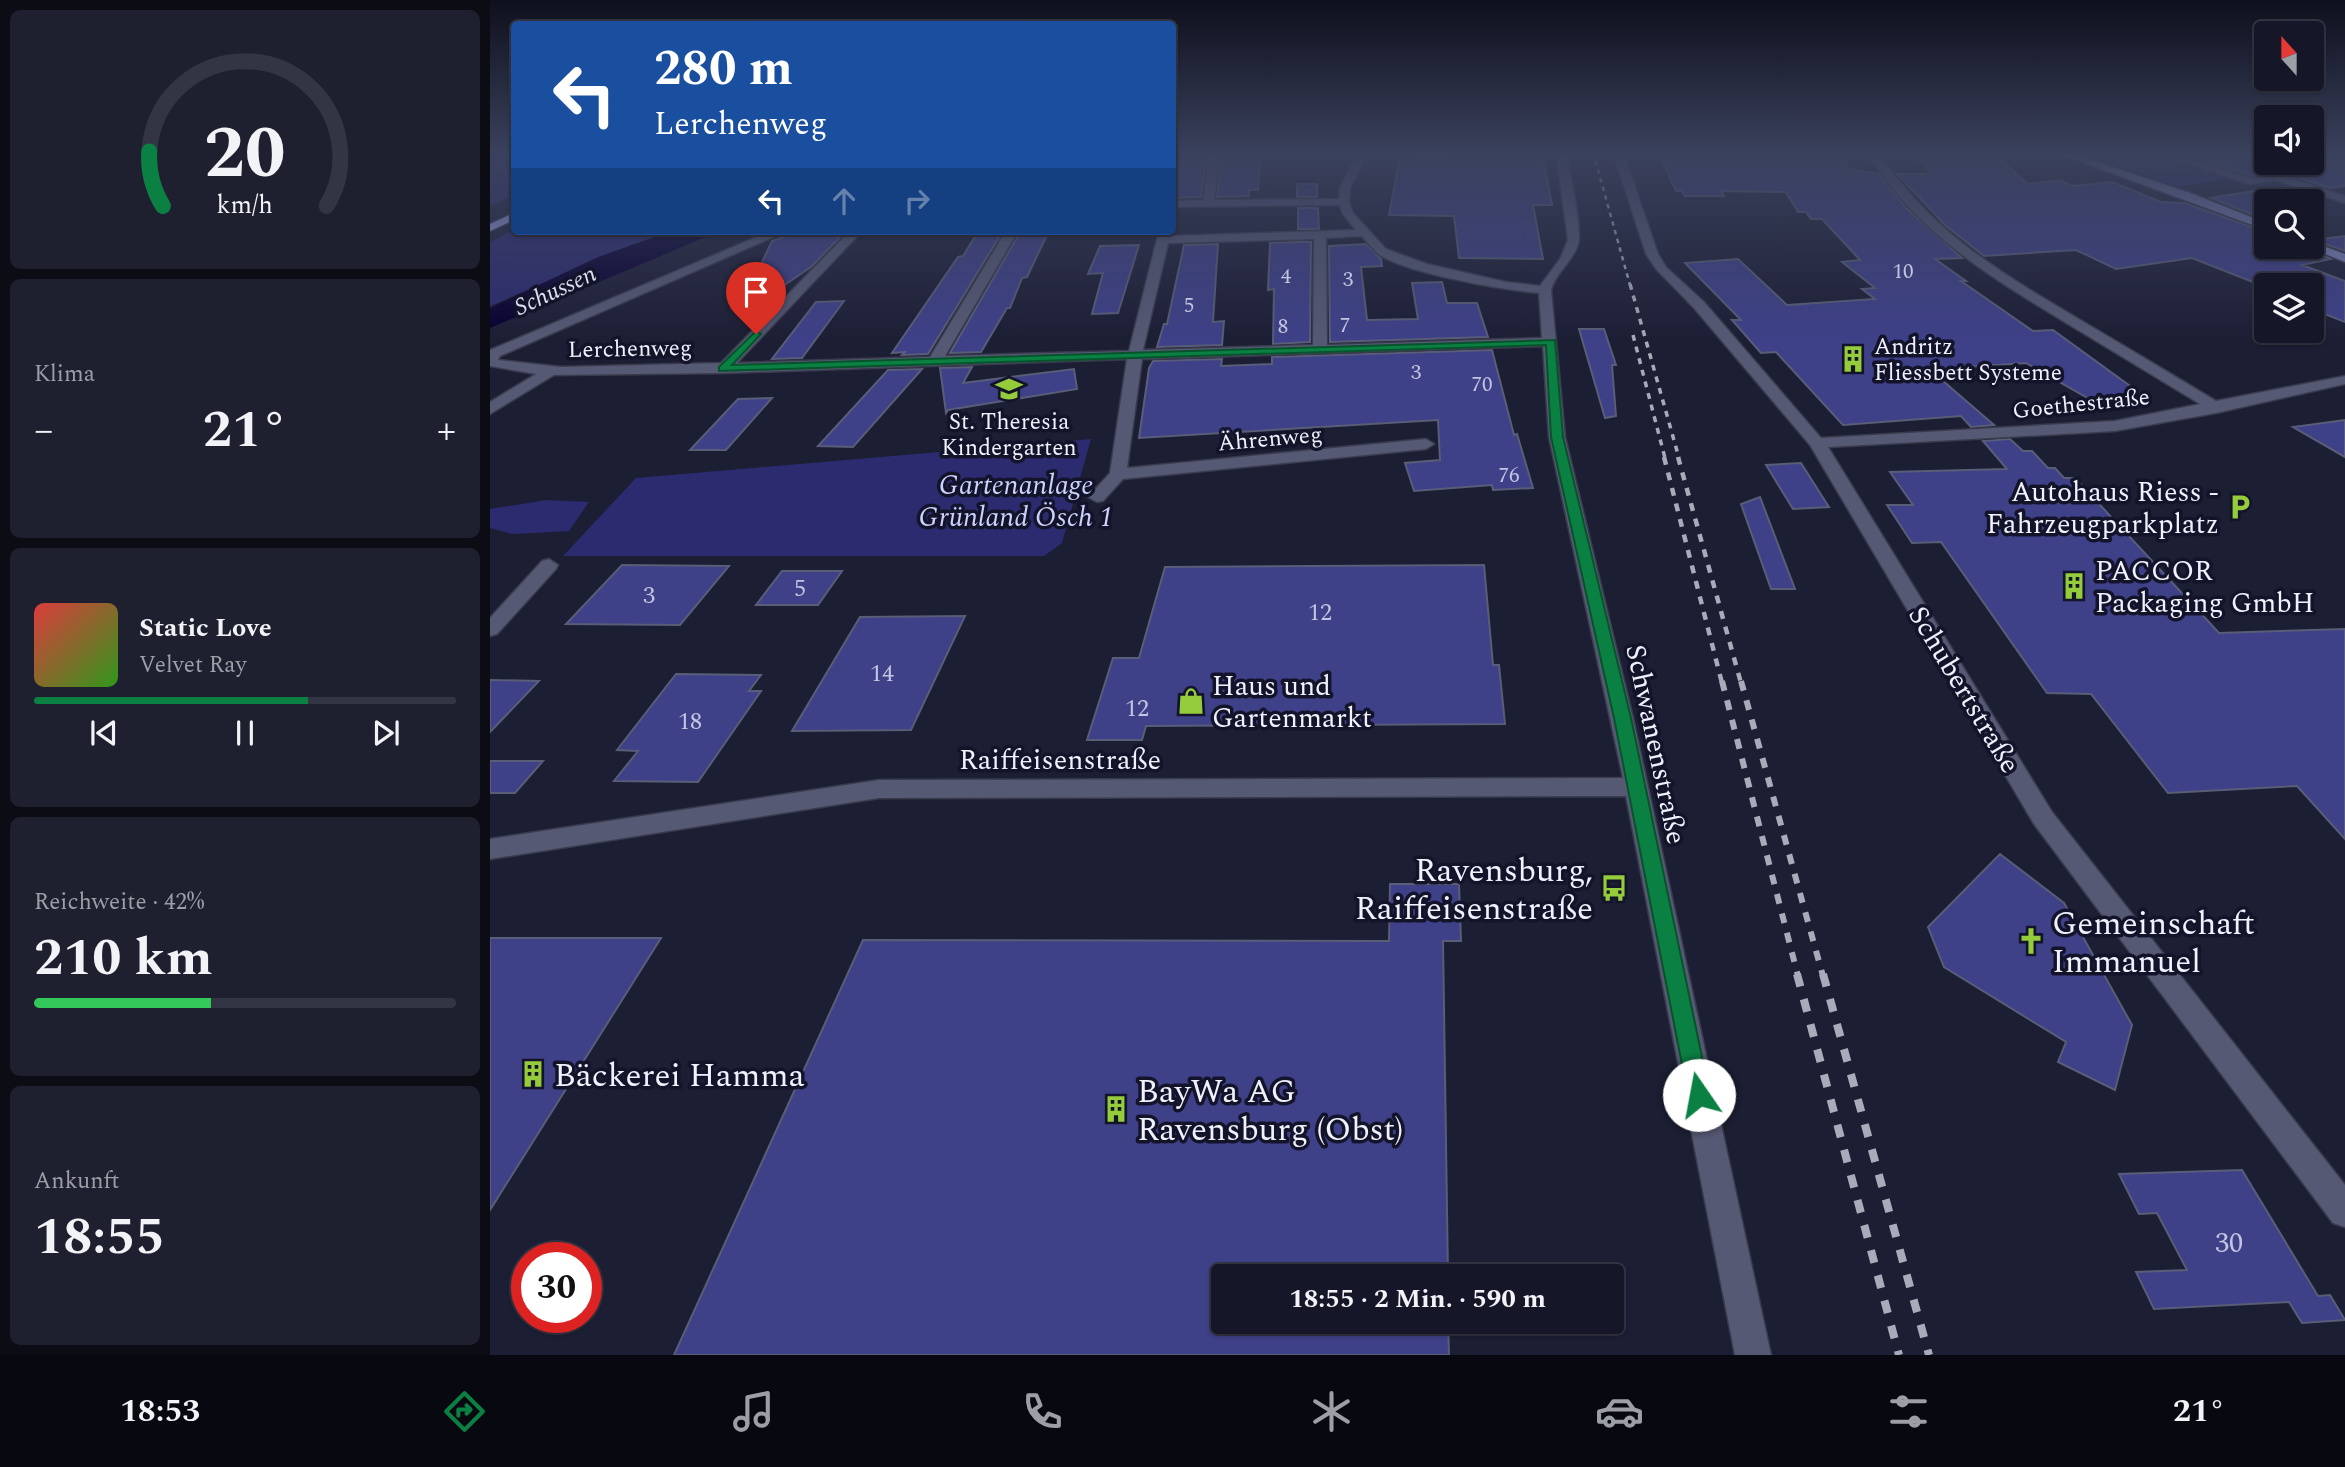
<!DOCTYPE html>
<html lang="de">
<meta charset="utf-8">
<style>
body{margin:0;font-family:Spectral,serif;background:#1e1f2f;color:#f1f3f6;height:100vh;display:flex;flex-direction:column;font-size:26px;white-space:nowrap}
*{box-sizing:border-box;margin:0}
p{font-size:23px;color:#9d9fa7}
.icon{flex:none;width:38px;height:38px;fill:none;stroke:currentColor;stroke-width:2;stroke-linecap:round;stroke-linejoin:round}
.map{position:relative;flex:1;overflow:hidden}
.side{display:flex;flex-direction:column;gap:10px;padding:10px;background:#0c0c15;width:490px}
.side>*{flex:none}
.top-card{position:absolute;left:21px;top:21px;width:665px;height:214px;border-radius:7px;box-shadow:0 2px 5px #0004,0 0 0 2px #343544;background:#1a4fa0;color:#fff;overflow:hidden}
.needle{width:46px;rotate:339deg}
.tools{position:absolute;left:1764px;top:21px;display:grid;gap:14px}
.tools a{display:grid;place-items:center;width:70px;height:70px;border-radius:7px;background:#151627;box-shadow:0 2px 5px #0004,0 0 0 2px #343544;font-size:35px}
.speed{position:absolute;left:21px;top:1242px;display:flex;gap:14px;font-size:35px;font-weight:700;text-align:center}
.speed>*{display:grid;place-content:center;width:91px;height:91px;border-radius:50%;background:#151627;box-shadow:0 2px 5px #0004,0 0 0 2px #343544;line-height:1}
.speed .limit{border:10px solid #d22;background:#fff;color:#111}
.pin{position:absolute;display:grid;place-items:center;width:60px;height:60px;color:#fff;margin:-72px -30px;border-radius:50% 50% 50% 0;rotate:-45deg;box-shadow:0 0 7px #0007}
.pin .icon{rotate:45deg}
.me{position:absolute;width:77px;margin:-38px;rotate:348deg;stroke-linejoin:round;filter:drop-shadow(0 0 5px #0008)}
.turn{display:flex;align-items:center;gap:24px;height:147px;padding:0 28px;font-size:32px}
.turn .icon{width:91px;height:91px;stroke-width:2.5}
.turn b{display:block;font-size:49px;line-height:60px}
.lanes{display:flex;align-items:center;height:66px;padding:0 28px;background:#0003;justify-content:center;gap:35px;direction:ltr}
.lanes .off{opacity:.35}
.big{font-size:52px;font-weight:700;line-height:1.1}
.side .tile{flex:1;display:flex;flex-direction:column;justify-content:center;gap:10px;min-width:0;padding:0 24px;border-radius:10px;background:#1e1f2f}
.side .dial{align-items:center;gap:0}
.dial svg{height:182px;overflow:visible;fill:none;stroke:#343544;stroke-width:7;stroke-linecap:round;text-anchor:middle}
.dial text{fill:#f1f3f6;stroke:none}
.song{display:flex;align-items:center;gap:21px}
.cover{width:84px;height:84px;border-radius:10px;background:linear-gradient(135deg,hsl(0 70% 55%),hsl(110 70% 35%))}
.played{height:7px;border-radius:4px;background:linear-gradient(90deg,#0b8043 65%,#343544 65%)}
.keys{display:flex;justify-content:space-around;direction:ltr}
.heat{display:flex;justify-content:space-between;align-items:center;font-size:38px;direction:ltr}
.charge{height:10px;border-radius:5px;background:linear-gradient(90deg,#34c759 42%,#343544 0)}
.trip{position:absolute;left:721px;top:1264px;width:413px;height:70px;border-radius:7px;background:#151627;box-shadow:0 2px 5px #0004,0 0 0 2px #343544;font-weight:700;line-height:70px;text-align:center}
.tab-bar{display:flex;height:112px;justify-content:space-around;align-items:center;background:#080910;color:#9d9fa7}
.tab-bar .icon{width:49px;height:49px}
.tab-bar .current{color:#0b8043}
.tab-bar b{font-size:32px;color:#f1f3f6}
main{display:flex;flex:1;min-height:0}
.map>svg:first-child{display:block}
.green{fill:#2c2b70}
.water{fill:#080031}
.building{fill:#3e4088;stroke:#595d77;stroke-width:2}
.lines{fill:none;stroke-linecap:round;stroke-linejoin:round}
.minor-casing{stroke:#3a3a4d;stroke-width:3}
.major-casing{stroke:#3a3a4d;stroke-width:3}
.highway-casing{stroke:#3a3a4d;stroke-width:3}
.minor{fill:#565974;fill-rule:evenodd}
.major{fill:#8086bc;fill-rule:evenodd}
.highway{fill:#9ca4ec;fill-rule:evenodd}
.rail-far4{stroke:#a9abba;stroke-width:2.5;stroke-dasharray:4.5 4.5;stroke-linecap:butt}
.rail-far3{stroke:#a9abba;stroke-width:3.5;stroke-dasharray:6 6;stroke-linecap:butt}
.rail-far2{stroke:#a9abba;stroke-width:4.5;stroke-dasharray:8 8;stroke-linecap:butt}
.rail-far1{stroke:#a9abba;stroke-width:6;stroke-dasharray:10 10;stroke-linecap:butt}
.rail{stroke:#a9abba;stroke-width:8;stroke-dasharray:13 13;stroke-linecap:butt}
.route{fill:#0b8043;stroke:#07532c;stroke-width:2}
.labels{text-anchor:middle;stroke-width:7;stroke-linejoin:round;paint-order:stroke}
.far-number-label{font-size:21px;fill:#c3c5e0}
.far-poi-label{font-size:23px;fill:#eff1fd;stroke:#13142a;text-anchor:start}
.far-street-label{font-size:23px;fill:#eff1fd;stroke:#13142a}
.far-water-label{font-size:24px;font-style:italic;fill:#dde1f6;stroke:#13142a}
.number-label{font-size:24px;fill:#c3c5e0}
.park-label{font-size:28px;font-style:italic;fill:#ccd2fd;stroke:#13142a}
.poi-label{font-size:28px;fill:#eff1fd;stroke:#13142a;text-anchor:start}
.street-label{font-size:28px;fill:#eff1fd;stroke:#13142a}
.near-number-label{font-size:28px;fill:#c3c5e0}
.near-poi-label{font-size:33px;fill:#eff1fd;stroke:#13142a;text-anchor:start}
</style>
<main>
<section class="side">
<div class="tile dial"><svg viewBox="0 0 100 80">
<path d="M14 69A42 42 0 1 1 86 69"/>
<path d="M14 69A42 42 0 0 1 8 45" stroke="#0b8043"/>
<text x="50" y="56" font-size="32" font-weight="700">20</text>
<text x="50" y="72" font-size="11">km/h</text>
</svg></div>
<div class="tile"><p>Klima</p>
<div class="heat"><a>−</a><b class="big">21°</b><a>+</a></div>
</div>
<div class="tile">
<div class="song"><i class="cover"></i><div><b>Static Love</b><p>Velvet Ray</p></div></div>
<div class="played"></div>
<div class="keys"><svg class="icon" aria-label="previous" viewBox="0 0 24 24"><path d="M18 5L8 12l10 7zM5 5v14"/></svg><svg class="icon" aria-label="pause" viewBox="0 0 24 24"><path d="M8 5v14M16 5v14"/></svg><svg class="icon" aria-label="next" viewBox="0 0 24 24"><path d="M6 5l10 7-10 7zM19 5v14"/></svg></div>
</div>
<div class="tile"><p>Reichweite · 42%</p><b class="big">210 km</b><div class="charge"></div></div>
<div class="tile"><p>Ankunft</p><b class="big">18:55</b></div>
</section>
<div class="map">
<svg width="1855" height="1355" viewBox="0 0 1855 1355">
<rect width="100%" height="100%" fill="#1c1e34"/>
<!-- green -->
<path class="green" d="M0 152H24V195L0 206Z
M1587 152H1660L1741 178 1688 187Z
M24 229V231H181L141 245 0 306V242Z
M601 439 572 543 554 556H73L146 478Z
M57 500 99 502 79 531 23 534 0 528V509Z"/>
<!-- water -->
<path class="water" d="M182 231H230L0 328V308L108 257Z"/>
<!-- building -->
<path class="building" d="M699 152H717L711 197 682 198V153Z
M732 152H771L768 190H759V196L727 197Z
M979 152H1052L1062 205H1043L1053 259 969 258 964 216 899 215 910 157 980 158Z
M1168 152H1349L1359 169 1389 174 1416 208 1472 258 1445 259 1476 281H1471L1543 331 1563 330 1658 399 1615 408 1536 363 1446 369 1452 374H1445L1504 425 1481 427 1471 416 1353 425 1286 352 1271 353 1242 320H1251L1195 263 1248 259 1297 305 1385 299 1372 289 1385 288 1352 262 1370 260 1332 219H1321L1316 212H1308L1296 192 1231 191 1234 196H1195L1192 191H1186Z
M1699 152H1761L1776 157V163H1818L1763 176 1699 156Z
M1423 153 1504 154 1538 184 1570 180 1582 186 1622 182 1671 202 1694 203 1776 232V247H1815L1841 259 1812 265 1855 281V322L1822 309V276L1773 286 1702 258 1626 269 1586 250 1494 256 1455 225 1407 174H1443Z
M1852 160 1855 161V186L1840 188 1806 177 1825 172Z
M807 184H827V197H807Z
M1776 189V220L1721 198Z
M808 208H828L829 229H808Z
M356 231 321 267 287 290 272 262 282 241 300 235Z
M558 233 537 277 532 278 520 308H517L491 352 460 353 529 234Z
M511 234 438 354 412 355 415 352 402 353 468 257 473 256 486 235Z
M1855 236V251L1824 240Z
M808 242H821L820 342 783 344 784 289 778 290 780 243Z
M728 244 723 322 734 321 732 345 667 347 674 324H677L694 245Z
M876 244 891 259 892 266 871 267 877 320 928 319 922 283 952 282 957 303H987L998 337 840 342 839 246Z
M649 245 628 313 602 314 613 273 598 274 610 246Z
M354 301 312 358 282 359 326 302Z
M1089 329H1114L1126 365H1122L1126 416 1115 418Z
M1002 350 1024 435 1027 434 1043 488 1003 490 1002 485 924 491 915 463 950 460 948 420 649 438 659 368 663 361 732 359 731 366 782 364V357Z
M482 367 473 383 584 369 587 389 458 410 456 413 450 368Z
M432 369 363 447 328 446 398 370Z
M282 398 236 450H200L248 399Z
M1855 420V457L1803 427Z
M1520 439 1533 451H1542L1558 468H1565L1574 478H1585L1729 633 1855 629V839L1807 786 1678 793 1601 694 1557 693 1451 542 1422 543 1397 505H1423L1400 472 1517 469 1493 441Z
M1311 463 1339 507 1303 509 1276 465Z
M1270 497 1305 589H1281L1251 504Z
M132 565 239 566 190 625 76 624Z
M994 565 1003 665H1009L1015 724 656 726 652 740H597L623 658H649L675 567Z
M292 571H352L328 605H266Z
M475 616 421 730 302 731 370 617Z
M186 674 271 675 259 691H271L208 782 124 781 148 751 127 750Z
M0 680 49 681 0 732Z
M0 761H53L25 793H0Z
M1510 854 1574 903 1642 1025 1625 1090 1568 1062 1576 1042 1454 967 1438 927Z
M900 884H969L971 941H953L958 1276H733V1321H958L959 1355H184L373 940 899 941Z
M0 938H171L0 1210Z
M1752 1170 1828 1296 1840 1295 1855 1320 1812 1323 1799 1302 1664 1309 1646 1272 1697 1270 1667 1213 1649 1214 1629 1174Z"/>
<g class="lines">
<defs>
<path id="minor" d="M720 152H730L724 200 849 199 850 188 868 152H878L860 188 859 202 863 213 896 249 937 264 1016 282 1050 286 1070 259 1078 240 1066 152H1076C1079 170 1093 229 1088 244 1083 262 1065 273 1061 290L1075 437 1143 718 1281 1355H1245L1136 796 389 798 0 859V839L389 780 1133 778 1059 437 1053 346 652 359 637 468 936 439 944 444 936 449 633 479 613 501 607 502 598 497 620 473 637 359 233 373 64 375 0 414V402L46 374 0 366V350L281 231H297L10 356 8 360 71 367 231 363 360 231H372L247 363 440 357 516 231H528L455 356 639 351 669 231H681L679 236 866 230 853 214 850 205 682 207V201L713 200ZM872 236C877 242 882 248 887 253 913 273 1014 290 1049 293L1052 338 837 345 836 238ZM824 239 823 345 653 350 678 243Z
M1123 152H1133L1168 254 1176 267 1214 302 1331 438 1625 421 1710 404C1666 377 1622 351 1578 324 1502 278 1423 231 1378 152H1388C1439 230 1509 272 1587 318 1634 346 1680 373 1726 401L1855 376V384L1726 413 1625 431 1338 447 1562 812 1855 1185V1227L1843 1223 1544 824 1320 445 1204 308 1166 269 1156 254Z
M1663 152H1677L1763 179 1817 166 1848 152H1855V156L1824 170 1796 177 1855 196V203L1785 180 1759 184Z
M59 559 68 565 66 569 7 634 0 636V618L52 561Z"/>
<path id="major" d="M1564 152H1578L1703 194 1776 223V230Z
M1822 242 1855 254V262L1818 247H1822Z"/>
<path id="highway" d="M24 213V220L0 231V224Z"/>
</defs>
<!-- minor casing -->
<use href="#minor" class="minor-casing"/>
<!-- major casing -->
<use href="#major" class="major-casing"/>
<!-- highway casing -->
<use href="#highway" class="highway-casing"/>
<!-- minor -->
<use href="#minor" class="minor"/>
<!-- major -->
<use href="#major" class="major"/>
<!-- highway -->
<use href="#highway" class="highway"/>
<!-- rail-far4 -->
<path class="rail-far4" d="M1103 152 1140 285"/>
<!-- rail-far3 -->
<path class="rail-far3" d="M1140 284 1189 458
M1143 335 1175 458"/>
<!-- rail-far2 -->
<path class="rail-far2" d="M1174 457 1232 683
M1188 457 1251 683"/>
<!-- rail-far1 -->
<path class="rail-far1" d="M1232 681 1308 976
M1251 681 1333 976"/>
<!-- rail -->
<path class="rail" d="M1307 974 1409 1355
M1333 974 1439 1355"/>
</g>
<!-- sky -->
<linearGradient id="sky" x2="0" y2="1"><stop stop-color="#0f101d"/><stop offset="0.45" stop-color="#3a415c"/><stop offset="1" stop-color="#3a415c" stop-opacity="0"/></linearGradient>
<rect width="1855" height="341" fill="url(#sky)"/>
<!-- route -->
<path class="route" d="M266 331 271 334 242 365 1065 340 1073 437 1141 718 1220 1095 1217 1103 1209 1106 1201 1103 1198 1095 1124 718 1061 437 1056 345 229 371V367Z"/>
<!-- icons -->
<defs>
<symbol id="building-bare" viewBox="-9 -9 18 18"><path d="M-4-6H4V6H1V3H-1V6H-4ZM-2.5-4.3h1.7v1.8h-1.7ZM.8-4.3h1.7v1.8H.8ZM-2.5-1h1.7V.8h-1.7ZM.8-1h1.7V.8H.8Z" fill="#94cc3c" stroke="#13142a" stroke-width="2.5" paint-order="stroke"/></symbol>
<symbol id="school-bare" viewBox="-9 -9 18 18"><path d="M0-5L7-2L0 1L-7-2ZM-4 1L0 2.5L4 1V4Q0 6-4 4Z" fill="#94cc3c" stroke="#13142a" stroke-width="2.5" paint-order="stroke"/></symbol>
<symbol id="parking-bare" viewBox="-9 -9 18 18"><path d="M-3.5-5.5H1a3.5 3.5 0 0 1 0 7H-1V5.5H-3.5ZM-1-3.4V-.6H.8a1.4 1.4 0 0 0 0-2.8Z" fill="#94cc3c" stroke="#13142a" stroke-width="2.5" paint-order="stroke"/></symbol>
<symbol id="shop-bare" viewBox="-9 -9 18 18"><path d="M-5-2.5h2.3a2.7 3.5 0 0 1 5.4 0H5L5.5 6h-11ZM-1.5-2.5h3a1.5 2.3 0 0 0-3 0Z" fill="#94cc3c" stroke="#13142a" stroke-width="2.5" paint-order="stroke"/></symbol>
<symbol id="bus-bare" viewBox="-9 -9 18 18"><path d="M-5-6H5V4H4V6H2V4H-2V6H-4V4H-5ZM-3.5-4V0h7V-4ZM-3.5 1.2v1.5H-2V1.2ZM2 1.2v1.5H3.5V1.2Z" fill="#94cc3c" stroke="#13142a" stroke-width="2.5" paint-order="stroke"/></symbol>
<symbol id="church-bare" viewBox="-9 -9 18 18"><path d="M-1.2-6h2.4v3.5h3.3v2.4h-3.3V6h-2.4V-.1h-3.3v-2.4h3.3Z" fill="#94cc3c" stroke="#13142a" stroke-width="2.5" paint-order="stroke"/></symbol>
</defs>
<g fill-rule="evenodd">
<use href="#building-bare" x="1344" y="340" width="38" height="38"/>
<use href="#school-bare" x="500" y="370" width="38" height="38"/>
<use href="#parking-bare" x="1731" y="488" width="38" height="38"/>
<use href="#building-bare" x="1565" y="567" width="38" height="38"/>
<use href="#shop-bare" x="682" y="682" width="38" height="38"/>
<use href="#bus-bare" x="1105" y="869" width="38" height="38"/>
<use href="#church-bare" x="1522" y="922" width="38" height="38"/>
<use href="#building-bare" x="24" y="1055" width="38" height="38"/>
<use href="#building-bare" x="607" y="1090" width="38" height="38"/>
</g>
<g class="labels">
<!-- far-number labels -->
<g class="far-number-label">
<text x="1413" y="278">10</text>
<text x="796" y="283">4</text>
<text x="858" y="286">3</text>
<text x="699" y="312">5</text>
<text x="855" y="332">7</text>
<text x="793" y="333">8</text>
<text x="926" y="379">3</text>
<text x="992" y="391">70</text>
<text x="1019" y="482">76</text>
</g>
<!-- far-poi labels -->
<g class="far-poi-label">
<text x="1384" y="354">Andritz<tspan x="1384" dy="26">Fliessbett Systeme</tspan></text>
<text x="519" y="429" text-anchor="middle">St. Theresia<tspan x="519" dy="26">Kindergarten</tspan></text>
</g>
<!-- far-street labels -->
<g class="far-street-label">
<text transform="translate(140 348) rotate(-1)" y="8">Lerchenweg</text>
<text transform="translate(1591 403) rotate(-6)" y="8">Goethestraße</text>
<text transform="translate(780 438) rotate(-5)" y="8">Ährenweg</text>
</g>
<!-- far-water labels -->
<g class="far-water-label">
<text transform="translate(65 290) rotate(-25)" y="8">Schussen</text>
</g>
<!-- number labels -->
<g class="number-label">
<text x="310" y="596">5</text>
<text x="159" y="603">3</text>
<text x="830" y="620">12</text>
<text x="392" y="681">14</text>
<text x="647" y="716">12</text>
<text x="200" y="729">18</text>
</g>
<!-- park labels -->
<g class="park-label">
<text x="526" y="494">Gartenanlage<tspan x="526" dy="32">Grünland Ösch 1</tspan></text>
</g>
<!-- poi labels -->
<g class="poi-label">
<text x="1729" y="501" text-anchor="end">Autohaus Riess -<tspan x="1729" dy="32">Fahrzeugparkplatz</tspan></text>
<text x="1605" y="580">PACCOR<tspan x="1605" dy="32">Packaging GmbH</tspan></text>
<text x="722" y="695">Haus und<tspan x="722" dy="32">Gartenmarkt</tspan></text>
</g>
<!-- street labels -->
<g class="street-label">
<text transform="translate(1475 689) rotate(59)" y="10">Schubertstraße</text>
<text transform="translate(1167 744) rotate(78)" y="10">Schwanenstraße</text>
<text x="570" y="769">Raiffeisenstraße</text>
</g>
<!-- near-number labels -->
<g class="near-number-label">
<text x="1739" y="1252">30</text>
</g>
<!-- near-poi labels -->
<g class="near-poi-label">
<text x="1103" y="881" text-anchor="end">Ravensburg,<tspan x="1103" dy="38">Raiffeisenstraße</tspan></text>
<text x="1562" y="934">Gemeinschaft<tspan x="1562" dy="38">Immanuel</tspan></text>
<text x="64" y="1086">Bäckerei Hamma</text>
<text x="647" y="1102">BayWa AG<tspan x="647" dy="38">Ravensburg (Obst)</tspan></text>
</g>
</g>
</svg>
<div class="tools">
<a><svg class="needle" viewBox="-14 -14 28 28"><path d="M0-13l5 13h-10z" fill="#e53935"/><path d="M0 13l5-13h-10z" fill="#9d9fa7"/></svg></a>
<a><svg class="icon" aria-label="sound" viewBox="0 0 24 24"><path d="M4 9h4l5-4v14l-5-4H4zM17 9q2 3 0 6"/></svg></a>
<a><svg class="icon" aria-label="search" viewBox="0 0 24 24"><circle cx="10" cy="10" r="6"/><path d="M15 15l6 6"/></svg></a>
<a><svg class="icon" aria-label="layers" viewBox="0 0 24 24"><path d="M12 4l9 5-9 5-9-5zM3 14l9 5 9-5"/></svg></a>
</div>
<div class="speed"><div class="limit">30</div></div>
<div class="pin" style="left:266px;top:334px;background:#d93025"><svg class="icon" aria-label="arrive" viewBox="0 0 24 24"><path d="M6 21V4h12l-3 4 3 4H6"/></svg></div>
<svg class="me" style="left:1209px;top:1095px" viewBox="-20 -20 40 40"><circle r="19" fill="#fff"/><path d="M0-13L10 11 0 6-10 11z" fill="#0b8043"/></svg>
<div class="trip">18:55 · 2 Min. · 590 m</div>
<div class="top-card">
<div class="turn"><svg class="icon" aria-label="left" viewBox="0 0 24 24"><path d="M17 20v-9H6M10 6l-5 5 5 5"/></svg><div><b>280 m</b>Lerchenweg</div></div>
<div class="lanes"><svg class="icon" aria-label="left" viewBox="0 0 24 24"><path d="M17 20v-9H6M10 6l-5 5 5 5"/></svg><svg class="icon off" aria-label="ahead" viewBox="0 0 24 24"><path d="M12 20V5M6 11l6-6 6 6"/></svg><svg class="icon off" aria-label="right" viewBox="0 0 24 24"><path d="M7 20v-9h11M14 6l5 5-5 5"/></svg></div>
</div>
</div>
</main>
<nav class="tab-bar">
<b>18:53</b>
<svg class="icon current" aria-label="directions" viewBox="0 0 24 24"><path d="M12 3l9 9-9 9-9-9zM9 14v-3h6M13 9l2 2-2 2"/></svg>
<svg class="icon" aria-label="music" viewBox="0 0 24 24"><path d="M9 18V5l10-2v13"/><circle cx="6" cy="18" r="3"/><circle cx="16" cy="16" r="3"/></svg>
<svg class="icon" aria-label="phone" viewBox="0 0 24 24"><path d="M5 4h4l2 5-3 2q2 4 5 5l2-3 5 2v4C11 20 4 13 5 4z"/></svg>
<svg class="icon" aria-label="climate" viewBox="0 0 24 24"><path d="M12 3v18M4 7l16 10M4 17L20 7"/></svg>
<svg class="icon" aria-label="car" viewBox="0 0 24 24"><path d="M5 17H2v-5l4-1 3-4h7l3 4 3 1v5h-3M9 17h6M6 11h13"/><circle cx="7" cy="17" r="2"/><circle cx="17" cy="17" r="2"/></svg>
<svg class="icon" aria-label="filters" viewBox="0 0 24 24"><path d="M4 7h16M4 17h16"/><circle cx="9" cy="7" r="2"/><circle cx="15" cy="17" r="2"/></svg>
<b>21°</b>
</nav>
